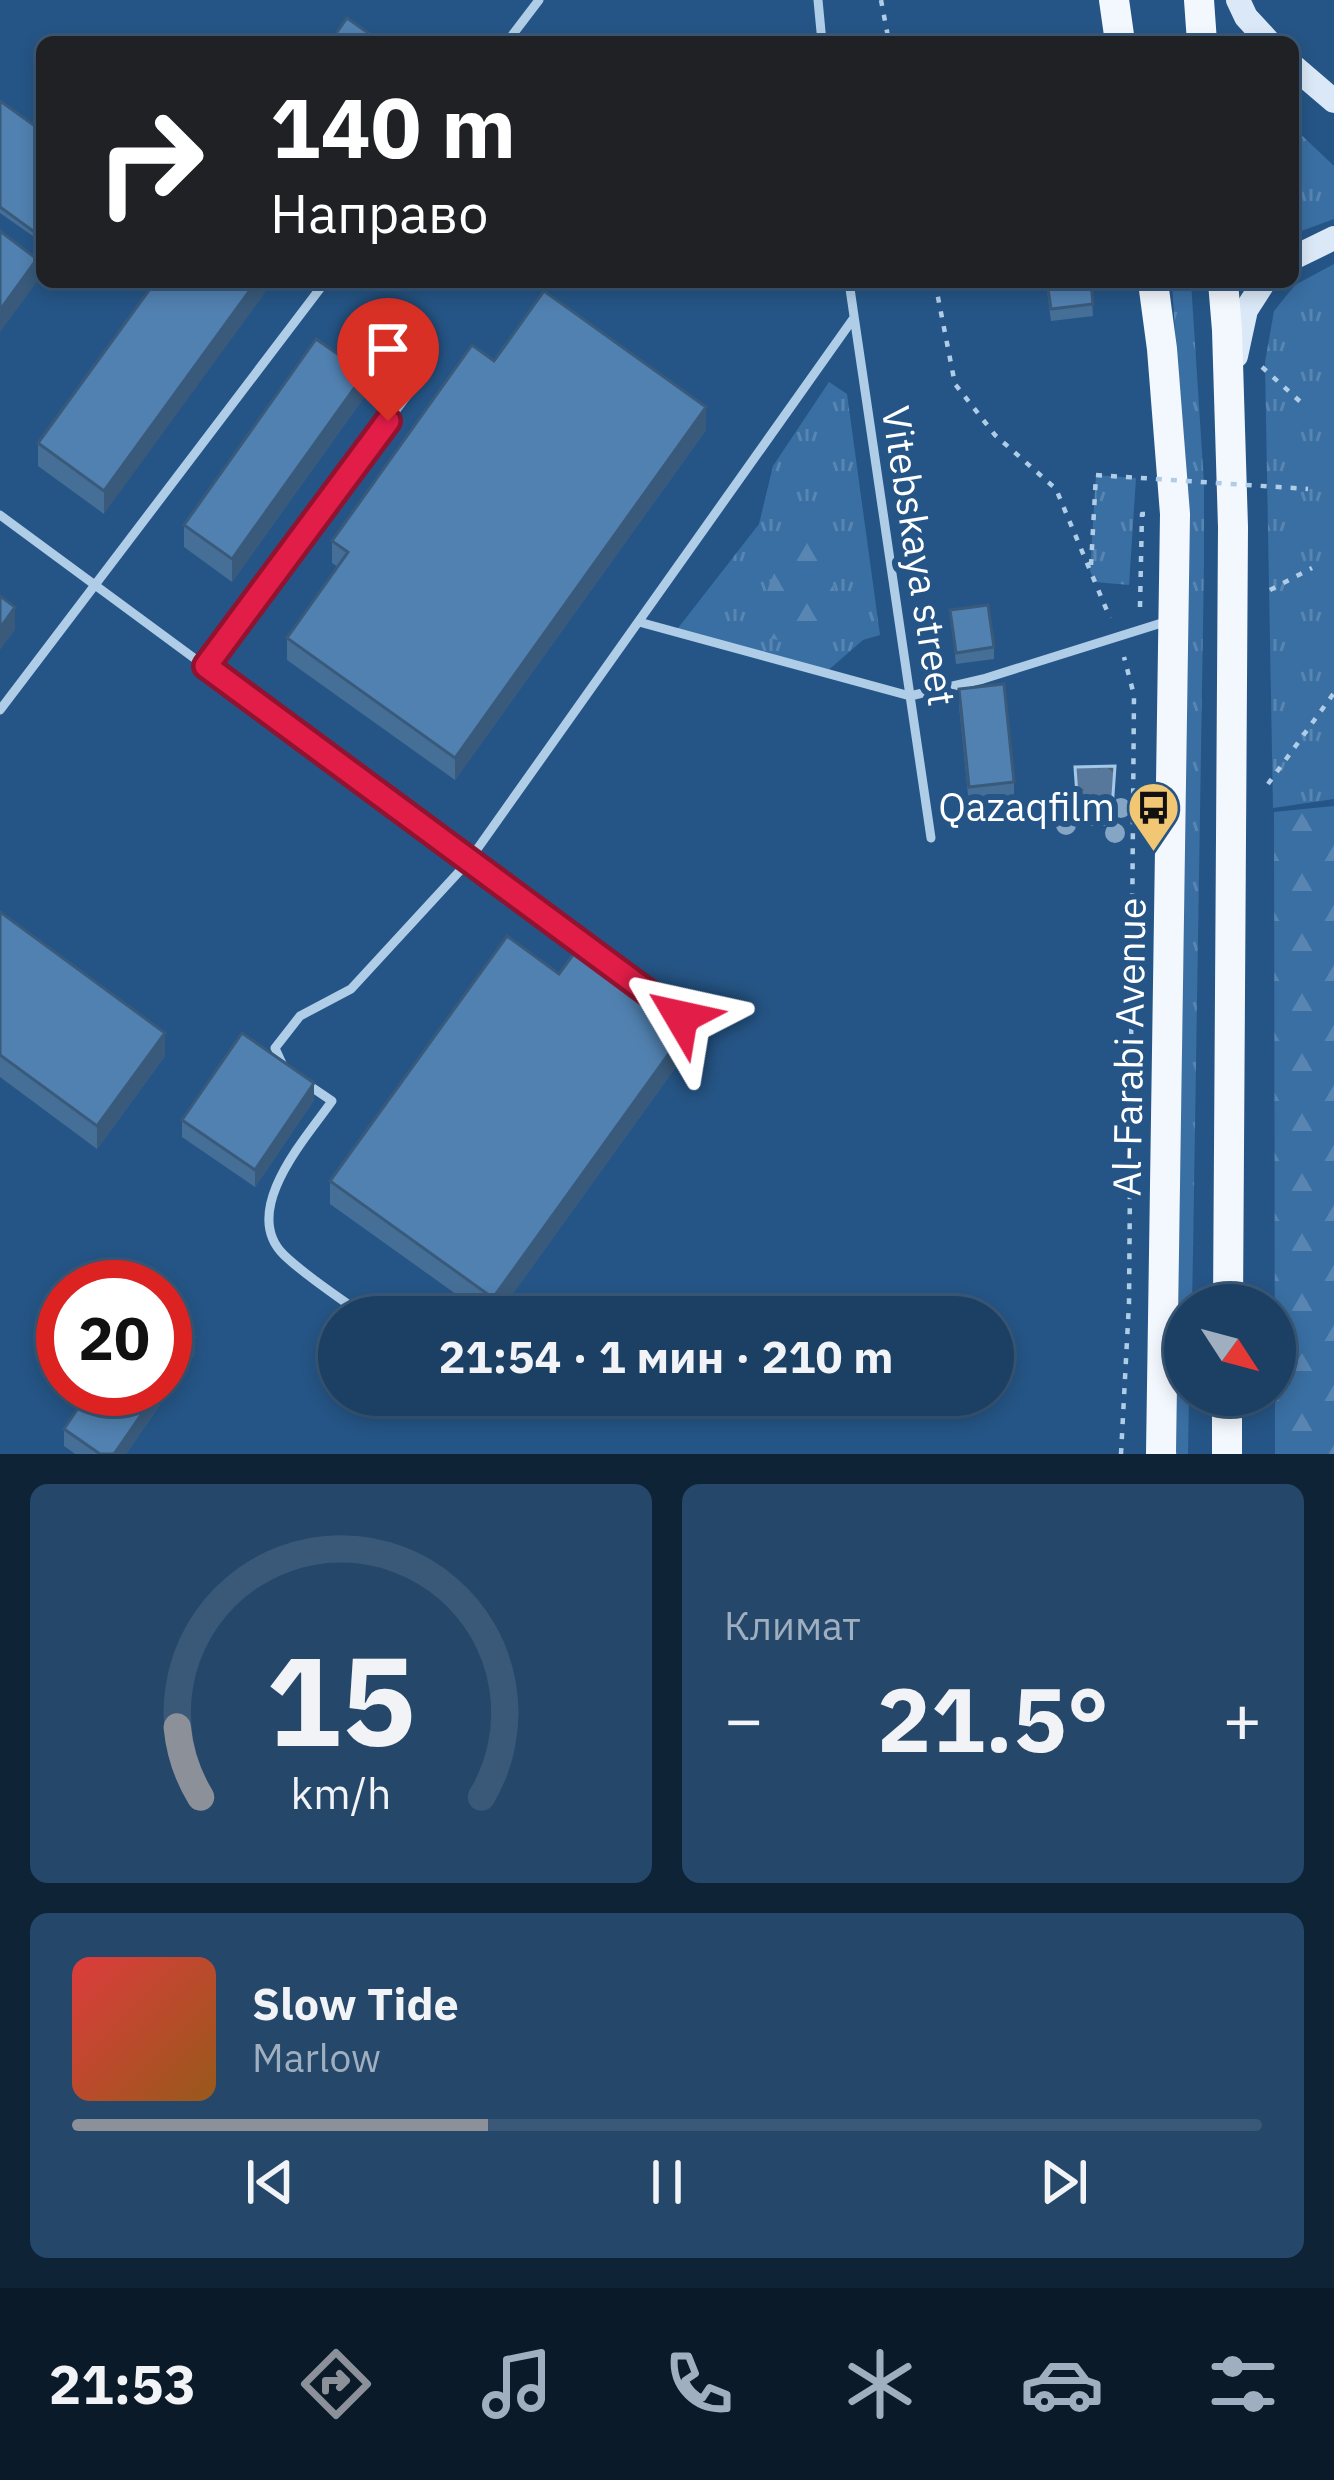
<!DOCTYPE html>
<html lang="ru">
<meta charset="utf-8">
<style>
body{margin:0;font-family:"IBM Plex Sans",sans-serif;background:#25476a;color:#f1f3f6;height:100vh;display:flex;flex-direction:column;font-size:45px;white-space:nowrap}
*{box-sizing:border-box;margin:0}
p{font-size:39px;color:#a0afbf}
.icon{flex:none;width:66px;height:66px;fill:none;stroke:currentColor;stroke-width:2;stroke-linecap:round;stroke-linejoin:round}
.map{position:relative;height:1454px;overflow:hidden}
.drawer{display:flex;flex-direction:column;gap:30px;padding:30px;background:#0f2337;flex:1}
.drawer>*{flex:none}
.hud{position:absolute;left:36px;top:36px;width:1263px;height:252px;border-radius:18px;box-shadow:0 6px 18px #0003,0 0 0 3px #3a5978;background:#202124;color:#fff;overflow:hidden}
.needle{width:78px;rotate:126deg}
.tools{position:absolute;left:1164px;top:1284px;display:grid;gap:24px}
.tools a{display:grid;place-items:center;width:132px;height:132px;border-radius:50%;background:#1c4064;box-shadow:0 6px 18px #0003,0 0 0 3px #3a5978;font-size:60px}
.speed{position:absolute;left:36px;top:1260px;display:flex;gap:24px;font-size:60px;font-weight:700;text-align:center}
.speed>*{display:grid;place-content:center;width:156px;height:156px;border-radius:50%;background:#1c4064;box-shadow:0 6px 18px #0003,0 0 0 3px #3a5978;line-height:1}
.speed .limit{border:18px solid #d22;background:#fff;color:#111}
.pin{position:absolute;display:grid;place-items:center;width:102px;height:102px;color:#fff;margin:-123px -51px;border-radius:50% 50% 50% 0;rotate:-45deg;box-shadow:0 0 12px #0007}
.pin .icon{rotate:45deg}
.me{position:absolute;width:132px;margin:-66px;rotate:306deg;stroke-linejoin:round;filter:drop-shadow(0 0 9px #0008)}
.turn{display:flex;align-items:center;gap:42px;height:252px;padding:0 36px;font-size:54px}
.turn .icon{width:156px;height:156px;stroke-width:2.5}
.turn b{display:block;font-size:84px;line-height:102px}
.big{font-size:90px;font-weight:700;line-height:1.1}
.drawer .tile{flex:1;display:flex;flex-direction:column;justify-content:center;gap:18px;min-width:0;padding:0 42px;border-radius:18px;background:#25476a}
.drawer .dial{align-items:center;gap:0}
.dial svg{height:312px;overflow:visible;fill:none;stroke:#3a5978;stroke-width:7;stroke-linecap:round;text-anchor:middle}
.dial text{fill:#f1f3f6;stroke:none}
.song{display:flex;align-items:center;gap:36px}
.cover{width:144px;height:144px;border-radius:18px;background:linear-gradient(135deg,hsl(0 70% 55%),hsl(30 70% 35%))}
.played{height:12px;border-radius:6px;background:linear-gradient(90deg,#8c9099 35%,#3a5978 35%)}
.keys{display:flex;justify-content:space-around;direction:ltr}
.heat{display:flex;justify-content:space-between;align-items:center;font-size:66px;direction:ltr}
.drawer .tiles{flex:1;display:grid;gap:30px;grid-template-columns:1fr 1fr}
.tile:last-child{grid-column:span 2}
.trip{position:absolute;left:318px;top:1296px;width:696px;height:120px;border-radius:60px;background:#1c4064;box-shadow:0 6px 18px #0003,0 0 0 3px #3a5978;font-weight:700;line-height:120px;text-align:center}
.tabs{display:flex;height:192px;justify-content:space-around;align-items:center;background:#0b1a28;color:#a0afbf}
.tabs .icon{width:84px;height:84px}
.tabs .on{color:#8c9099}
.tabs b{font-size:54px;color:#f1f3f6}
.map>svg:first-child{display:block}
.grass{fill:url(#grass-tufts)}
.forest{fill:url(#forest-firs)}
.water{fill:url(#water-ripples);stroke:#a4c8e9;stroke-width:3}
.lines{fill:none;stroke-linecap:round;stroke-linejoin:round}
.path{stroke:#b0cde8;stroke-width:4.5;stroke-dasharray:6 9;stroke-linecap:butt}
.lane{stroke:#b0cde8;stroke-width:9}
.secondary{stroke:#dae8f7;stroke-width:24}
.primary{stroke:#f3f8fe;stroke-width:30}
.path-bridge{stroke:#b0cde8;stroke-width:4.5;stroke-dasharray:6 9;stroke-linecap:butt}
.tree{fill:#85a5c4}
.wall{fill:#466f97}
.shaded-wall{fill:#395a7b}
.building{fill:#5181b0;stroke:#395a7b;stroke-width:3}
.route-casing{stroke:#92132f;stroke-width:30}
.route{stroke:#e11d48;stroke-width:21}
.labels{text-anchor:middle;stroke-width:12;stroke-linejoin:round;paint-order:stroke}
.street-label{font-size:39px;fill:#fff;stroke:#255586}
.poi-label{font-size:39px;fill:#fff;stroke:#255586;text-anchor:end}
</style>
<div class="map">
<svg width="1334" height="1454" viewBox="0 0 1334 1454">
<defs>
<pattern id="grass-tufts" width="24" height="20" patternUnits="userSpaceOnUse" patternTransform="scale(3)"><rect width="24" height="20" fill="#3a6fa3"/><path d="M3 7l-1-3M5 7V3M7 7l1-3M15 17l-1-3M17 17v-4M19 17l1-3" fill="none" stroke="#5885b1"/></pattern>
<pattern id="forest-firs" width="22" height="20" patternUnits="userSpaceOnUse" patternTransform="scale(3)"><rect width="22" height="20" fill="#3a6fa3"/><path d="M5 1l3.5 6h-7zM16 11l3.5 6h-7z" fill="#5885b1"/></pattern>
<pattern id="water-ripples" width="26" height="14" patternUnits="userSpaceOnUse" patternTransform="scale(3)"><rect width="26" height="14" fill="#57789b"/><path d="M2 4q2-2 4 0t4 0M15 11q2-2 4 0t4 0" fill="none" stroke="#526274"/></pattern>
</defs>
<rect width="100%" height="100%" fill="#255586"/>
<!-- grass -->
<path class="grass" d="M1293 127 1334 166V219L1293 234Z
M1334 264V799L1273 808 1265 362 1274 311 1295 285Z
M1172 282H1191L1204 483V562L1193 1252 1192 1305H1185V1395H1189L1188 1454H1176L1188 619 1184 481Z
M829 382 847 394 880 635 863 640 825 673 675 632 759 524 773 466Z
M1096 475 1136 478 1129 585 1095 582 1090 571Z"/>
<!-- forest -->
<path class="forest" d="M809 512 826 516V553L835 593 834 609 815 645 759 637C759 591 785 550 809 512Z
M1334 806V1454H1275L1274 812Z"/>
<!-- water -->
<path class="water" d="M1115 766 1111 824H1079L1075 767Z"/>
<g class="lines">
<!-- path -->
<path class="path" d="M881 0 889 42
M935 282 955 384 995 435 1056 489 1110 618
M1262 367 1305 406
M1091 565 1096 475
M1270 590 1312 568
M1140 607 1142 514H1145
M1268 784 1334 693
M1121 1454 1129 1303 1134 695 1124 657"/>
<!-- lane -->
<path class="lane" d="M818 0 822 42
M507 42 539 0
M849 282 931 838
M0 515 628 978
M639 622 910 696 983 679 1168 621
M206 666 414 386
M0 710 325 282
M285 1070 275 1048 300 1016 351 989 468 862 853 319
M304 1082 332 1101C306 1138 239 1211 284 1255 308 1278 339 1297 366 1317"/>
<!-- secondary -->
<path class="secondary" d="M1238 0 1246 17 1269 42
M1293 66 1334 101
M1293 258 1334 238
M1236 356 1246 310 1264 282"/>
<!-- primary -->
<path class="primary" d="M1114 0 1120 42
M1199 0 1202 42
M1153 282 1162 349 1175 514 1161 1454
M1223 282 1227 330 1233 527 1228 1305
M1227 1454V1395"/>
<!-- path-bridge -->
<path class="path-bridge" d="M1096 475 1308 489"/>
</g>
<!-- trees -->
<g class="tree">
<circle cx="1121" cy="808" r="10"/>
<circle cx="1066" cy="825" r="10"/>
<circle cx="1115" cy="833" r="10"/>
</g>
<!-- wall -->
<path class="wall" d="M0 101 42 131 40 241 0 213Z
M155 282 104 514 38 466V443Z
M1046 282H1091L1093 316 1051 321Z
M494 361 706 430 455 780 287 660V638L338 567 332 563V541Z
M365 396 232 582 184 547V525Z
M950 610 994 647V659L956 664Z
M959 689 1014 782V800L969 804 959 706Z
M0 912 165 1056 97 1149 0 1077Z
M559 974 691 1046 496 1317H488L330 1204V1181Z
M314 1100 255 1187 182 1137V1120Z
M195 1354 126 1454H75L64 1446V1429Z"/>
<!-- shaded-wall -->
<path class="shaded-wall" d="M37 259V282L0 332V310Z
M256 282H273L104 514V491Z
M365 373V396L232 582V559Z
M706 407V430L455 780V758Z
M15 607V630L0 650V628Z
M691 1023V1046L496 1317H493V1298Z
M165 1033V1056L97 1149V1126Z
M314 1083V1100L255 1187V1170Z
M195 1337V1354L126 1454H114L159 1389H165V1381Z"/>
<!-- building -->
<path class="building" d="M347 18 381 42H330Z
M0 101 42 131V232L40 236 0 207Z
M0 231 37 259 0 310Z
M155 282H256L104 491 38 443Z
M1047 282H1091L1093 304 1051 309Z
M544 291 706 407 455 758 287 638 348 552 332 541 472 345 494 361Z
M316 339 365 373 232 559 184 525Z
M0 596 15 607 0 628Z
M988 605 994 647 956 653 950 610Z
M1004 684 1014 782 969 787 959 689Z
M0 912 165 1033 97 1126 0 1055Z
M507 936 559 974 581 944 691 1023 493 1298 330 1181Z
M242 1033 314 1083 255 1170 182 1120Z
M165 1316 195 1337 165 1381Z
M91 1389H159L114 1454H100L64 1429Z"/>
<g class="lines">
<defs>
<path id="route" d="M388 421 206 666 681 1017"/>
</defs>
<!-- route casing -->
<use href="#route" class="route-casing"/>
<!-- route -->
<use href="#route" class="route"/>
</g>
<!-- icons -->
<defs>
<symbol id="bus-pin" viewBox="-11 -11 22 30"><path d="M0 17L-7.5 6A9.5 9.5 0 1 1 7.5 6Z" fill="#f2c774" stroke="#255586"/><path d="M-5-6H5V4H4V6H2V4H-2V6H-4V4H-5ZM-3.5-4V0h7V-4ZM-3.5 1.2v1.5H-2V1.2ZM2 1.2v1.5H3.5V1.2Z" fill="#111"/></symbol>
</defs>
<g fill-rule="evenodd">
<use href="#bus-pin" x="1124" y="778" width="59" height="81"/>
</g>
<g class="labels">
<!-- street labels -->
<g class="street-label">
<text transform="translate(919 556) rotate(81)" y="14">Vitebskaya street</text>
<text transform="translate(1129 1047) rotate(-89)" y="14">Al-Farabi Avenue</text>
</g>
<!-- poi labels -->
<g class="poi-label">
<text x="1115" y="821">Qazaqfilm</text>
</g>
</g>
</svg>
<div class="tools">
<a><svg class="needle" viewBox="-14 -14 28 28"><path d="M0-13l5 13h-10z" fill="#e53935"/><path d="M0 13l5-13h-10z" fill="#a0afbf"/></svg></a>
</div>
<div class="speed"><div class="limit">20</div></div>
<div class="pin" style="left:388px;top:421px;background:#d93025"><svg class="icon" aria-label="arrive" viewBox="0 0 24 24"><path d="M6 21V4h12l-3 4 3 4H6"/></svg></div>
<svg class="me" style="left:681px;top:1017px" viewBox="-20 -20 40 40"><path d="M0-17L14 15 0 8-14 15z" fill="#e11d48" stroke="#fff" stroke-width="4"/></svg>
<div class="trip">21:54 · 1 мин · 210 m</div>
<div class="hud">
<div class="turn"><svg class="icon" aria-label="right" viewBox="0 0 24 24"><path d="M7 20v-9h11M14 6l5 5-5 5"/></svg><div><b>140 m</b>Направо</div></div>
</div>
</div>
<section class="drawer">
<div class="tiles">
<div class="tile dial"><svg viewBox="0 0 100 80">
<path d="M14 69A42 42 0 1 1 86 69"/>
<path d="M14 69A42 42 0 0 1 8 51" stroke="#8c9099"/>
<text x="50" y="56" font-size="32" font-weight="700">15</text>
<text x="50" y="72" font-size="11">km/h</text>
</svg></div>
<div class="tile"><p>Климат</p>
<div class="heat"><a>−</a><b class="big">21.5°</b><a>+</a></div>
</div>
<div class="tile">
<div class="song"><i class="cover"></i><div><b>Slow Tide</b><p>Marlow</p></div></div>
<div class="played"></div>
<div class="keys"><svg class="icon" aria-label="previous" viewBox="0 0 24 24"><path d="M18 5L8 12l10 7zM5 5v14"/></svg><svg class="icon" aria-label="pause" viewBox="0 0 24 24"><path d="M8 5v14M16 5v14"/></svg><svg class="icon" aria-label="next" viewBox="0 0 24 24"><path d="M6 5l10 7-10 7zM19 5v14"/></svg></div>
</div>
</div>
</section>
<nav class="tabs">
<b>21:53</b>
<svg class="icon on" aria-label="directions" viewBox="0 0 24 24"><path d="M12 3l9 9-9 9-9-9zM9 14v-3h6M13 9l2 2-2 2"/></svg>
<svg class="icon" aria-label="music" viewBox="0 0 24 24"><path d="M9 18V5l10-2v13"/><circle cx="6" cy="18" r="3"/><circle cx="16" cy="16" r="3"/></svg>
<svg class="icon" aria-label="phone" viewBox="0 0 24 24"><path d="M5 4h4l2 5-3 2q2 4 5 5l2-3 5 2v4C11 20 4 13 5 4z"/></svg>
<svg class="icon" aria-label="climate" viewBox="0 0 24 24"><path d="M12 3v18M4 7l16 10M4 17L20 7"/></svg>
<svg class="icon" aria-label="car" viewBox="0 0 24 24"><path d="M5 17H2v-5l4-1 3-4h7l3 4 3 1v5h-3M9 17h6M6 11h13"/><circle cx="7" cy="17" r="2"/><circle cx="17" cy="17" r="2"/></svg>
<svg class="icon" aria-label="filters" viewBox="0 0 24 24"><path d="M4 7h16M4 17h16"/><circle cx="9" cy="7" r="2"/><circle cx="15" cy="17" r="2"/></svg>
</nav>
